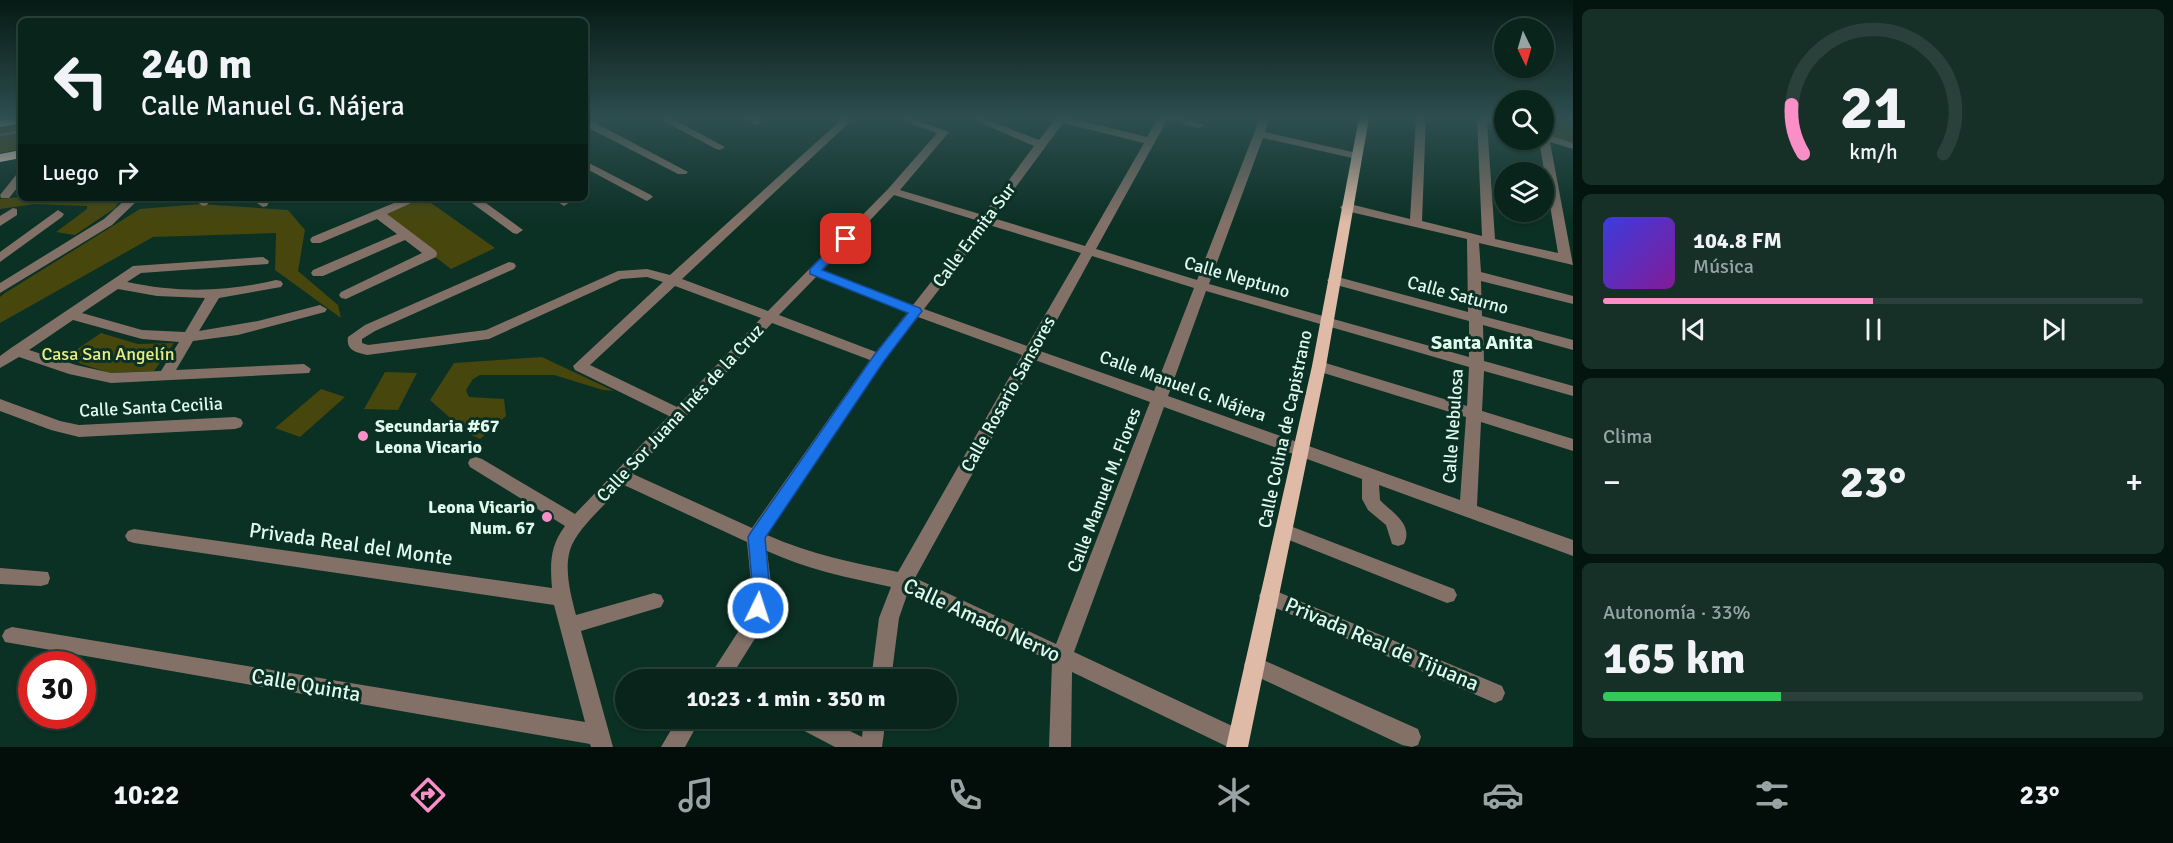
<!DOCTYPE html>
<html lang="es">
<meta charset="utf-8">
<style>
body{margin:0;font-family:Signika,sans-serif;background:#163028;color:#f1f3f6;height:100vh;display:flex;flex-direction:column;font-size:22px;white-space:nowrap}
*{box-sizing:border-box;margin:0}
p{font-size:20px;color:#98a4a3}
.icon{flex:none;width:33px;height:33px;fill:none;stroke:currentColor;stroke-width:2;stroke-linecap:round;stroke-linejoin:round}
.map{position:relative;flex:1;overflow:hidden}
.sheet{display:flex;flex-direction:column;gap:9px;padding:9px;background:#04140f;width:600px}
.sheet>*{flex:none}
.top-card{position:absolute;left:18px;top:18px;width:570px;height:183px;border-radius:9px;box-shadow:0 2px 4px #0004,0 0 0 2px #29413a;background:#08241b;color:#f1f3f6;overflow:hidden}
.needle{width:39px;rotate:175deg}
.controls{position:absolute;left:1494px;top:18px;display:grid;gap:12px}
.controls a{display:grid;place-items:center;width:60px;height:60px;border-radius:50%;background:#08241b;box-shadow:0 2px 4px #0004,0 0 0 2px #29413a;font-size:30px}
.speed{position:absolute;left:18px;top:651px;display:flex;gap:12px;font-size:30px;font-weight:700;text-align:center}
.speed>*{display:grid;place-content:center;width:78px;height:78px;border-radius:50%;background:#08241b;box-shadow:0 2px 4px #0004,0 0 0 2px #29413a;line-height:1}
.speed .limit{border:9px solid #d22;background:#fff;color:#111}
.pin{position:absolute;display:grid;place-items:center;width:51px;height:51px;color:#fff;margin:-26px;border-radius:12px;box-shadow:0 3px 9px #0006}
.me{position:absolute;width:66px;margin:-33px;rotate:4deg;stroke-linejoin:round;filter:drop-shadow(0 0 4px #0008)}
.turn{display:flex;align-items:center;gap:21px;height:126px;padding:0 24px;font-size:27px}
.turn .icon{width:78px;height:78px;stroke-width:2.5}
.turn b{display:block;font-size:42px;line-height:51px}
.then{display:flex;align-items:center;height:57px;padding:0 24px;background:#0003;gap:12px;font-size:22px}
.big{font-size:45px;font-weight:700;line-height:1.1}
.sheet .widget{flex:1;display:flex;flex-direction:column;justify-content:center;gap:9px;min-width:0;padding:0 21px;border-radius:9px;background:#163028}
.sheet .dial{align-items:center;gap:0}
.dial svg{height:156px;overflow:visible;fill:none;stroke:#29413a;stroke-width:7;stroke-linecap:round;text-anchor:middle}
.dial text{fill:#f1f3f6;stroke:none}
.song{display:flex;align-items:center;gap:18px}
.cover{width:72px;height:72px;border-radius:9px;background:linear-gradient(135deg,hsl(240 70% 55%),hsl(290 70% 35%))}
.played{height:6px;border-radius:3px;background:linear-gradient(90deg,#fa8fc7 50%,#29413a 50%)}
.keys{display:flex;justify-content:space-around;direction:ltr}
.heat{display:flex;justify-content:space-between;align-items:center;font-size:33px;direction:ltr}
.charge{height:9px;border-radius:4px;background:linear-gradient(90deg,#34c759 33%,#29413a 0)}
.trip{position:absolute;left:615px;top:669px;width:342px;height:60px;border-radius:30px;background:#08241b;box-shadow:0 2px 4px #0004,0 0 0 2px #29413a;font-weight:700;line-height:60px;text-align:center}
.menu{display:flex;height:96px;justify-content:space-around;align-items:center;background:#030e0b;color:#98a4a3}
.menu .icon{width:42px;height:42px}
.menu .selected{color:#fa8fc7}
.menu b{font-size:27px;color:#f1f3f6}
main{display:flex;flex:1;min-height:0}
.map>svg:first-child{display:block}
.green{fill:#47460d}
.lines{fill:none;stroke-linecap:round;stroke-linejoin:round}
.stream{stroke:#965477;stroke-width:3}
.minor{fill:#837168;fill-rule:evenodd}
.major{fill:#dfbaa7;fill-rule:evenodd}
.highway{fill:#fdd9c7;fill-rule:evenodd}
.route{fill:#1a73e8;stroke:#114b97;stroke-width:1.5}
.poi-dot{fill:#fa8fc7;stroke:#0b3024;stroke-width:2}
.labels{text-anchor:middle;stroke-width:6;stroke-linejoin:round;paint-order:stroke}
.street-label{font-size:18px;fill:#e0f9ef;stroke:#0b3024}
.park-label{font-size:18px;fill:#ebeb81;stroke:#0b3024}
.poi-label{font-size:18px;font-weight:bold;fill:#e0f9ef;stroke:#0b3024;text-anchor:start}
.neighbourhood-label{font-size:20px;font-weight:bold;fill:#e0f9ef;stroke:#0b3024}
.near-street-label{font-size:21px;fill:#e0f9ef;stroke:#0b3024}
</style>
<main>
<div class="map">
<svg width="1573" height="747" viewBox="0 0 1573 747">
<rect width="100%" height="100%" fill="#0b3024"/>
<!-- green -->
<path class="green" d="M1544 118H1560L1573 122V145L1544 135Z
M21 123V149L0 153V127Z
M21 197V198H121L115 208 75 235 56 232 87 209V206L35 204 0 209V199Z
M416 198H424L495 248 451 269 379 214Z
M200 204 288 210 305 230 298 271 338 305 341 318 275 270 276 233 153 237 0 323V297L5 293 140 209Z
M101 333 138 344 174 343 154 371 109 373 64 358Z
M542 357 614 391 603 390 554 375H480L473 379 466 390 469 397 504 399 506 416 480 439 467 433 430 400 454 363Z
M385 372 417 373 398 410 364 409Z
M321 389 345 397 300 437 275 428Z"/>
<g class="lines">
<!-- stream -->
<path class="stream" d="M0 135 21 131"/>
<!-- minor -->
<path class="minor" d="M658 118H671L725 147 720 150 716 149Z
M743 118H757L762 122 757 125Z
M843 118H854L682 279 768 311 888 189 937 133 895 118H911L949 132 900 190 983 215 1034 146 969 118H983L1039 140 1056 118H1070L1147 137 1158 118H1183L1204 125 1199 128 1167 120 1096 249 1197 280 1260 118H1270L1265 132 1357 153 1362 156 1357 159 1263 138 1209 284 1469 357V321L1329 283 1327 280 1334 276 1468 312 1467 239 1342 210 1340 207 1346 203 1410 219 1416 118H1426L1422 221 1482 236 1477 118H1496L1504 121V127L1487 122 1495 239 1558 253 1539 140H1544V134L1573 143V149L1550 142 1573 265 1479 243 1481 272 1573 296V304L1481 281 1482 316 1573 340V350L1483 325 1484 361 1573 386V396L1484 371 1482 411 1573 439V451L1481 422 1477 506 1573 540V556L1379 485 1380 500C1391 512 1414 524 1404 544L1398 546 1392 544 1386 525 1368 510 1362 499V479L1164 407 1074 652 1245 732 1248 740 1245 747H1228L1072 672 1071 747H1049L1052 662 908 592 899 618 891 680H871L879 618 891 587C849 578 806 569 767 551L772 592 764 624 729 680H707L745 621 752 592 747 542 624 485C609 501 576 529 570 550 564 570 571 596 576 615L654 593 661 595 664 601 661 607 581 631 613 747H591L590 744 5 642 2 636 5 630 12 627 585 722 554 605 134 543 128 541 125 536 128 531 134 529 552 588C550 563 550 546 565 526L470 467 468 463 470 459 476 457 482 459 575 514 669 416 575 370 573 366 663 282 647 277 621 279 489 339 367 355C355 352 346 350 348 337L365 325 509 262 514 263 516 266 514 269 375 331 362 339V343L368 345 486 330 618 271 647 269 670 275ZM1063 123 1144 143 1085 246 993 218ZM894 195 979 221 913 305 823 270ZM989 225 1081 253 1027 346 924 309ZM1092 256 1194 288 1154 391 1040 351ZM817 276 907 313 876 352 779 315ZM675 286 761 318 677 407 590 365ZM1206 291 1469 367 1467 406 1319 361 1312 366 1314 370 1466 417 1460 500 1168 396ZM918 317 1022 355 898 572C853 563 810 554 767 535L884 361ZM772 323 870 360 752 528 633 474ZM1035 360 1150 402 1056 644 915 578Z
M1564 118H1573V122L1565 120Z
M585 121H592L688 172 686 174H678L585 126Z
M585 161 651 195 653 197 647 201 643 199 585 168Z
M21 174V183L9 198H1L0 195 16 175Z
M127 198H140L112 225 0 293V283L104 219Z
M199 198H211L207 205 203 206 197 202Z
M259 198H271L267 206 263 207 257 203Z
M406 198H422L387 214 436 251 437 254 436 257 346 299 341 298 339 295 341 292 422 253 405 240 323 276H313L311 273 313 270 397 234 377 219 320 243H312L310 240 312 237Z
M465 198H479L523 230 517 234 513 233Z
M552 198H566L570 202 564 206Z
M13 208 17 209V215L0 226V216Z
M58 210 64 214 62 217 0 262V252Z
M263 257 269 261 268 264 141 273 127 282C178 293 226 292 276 280L281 281 283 284 281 287 219 298 199 331 258 321 320 305 327 309 325 312 238 335 193 341 176 370 304 364 311 369 309 373 111 383 69 374 19 357 0 368V356L11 348 133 266ZM118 289 157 296 205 298 185 332 142 330 82 313ZM73 320 142 339 179 342 161 371 111 373 76 365 29 350Z
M0 399 60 421 79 425 235 417 241 419 243 423 241 427 235 429 79 437 51 430 0 411Z
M1285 524 1454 589 1457 595 1454 601 1447 603 1279 536 1276 531 1279 526Z
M0 568 48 572 50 578 48 584 41 586 0 584Z
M1269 588 1502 686 1505 693 1502 700 1495 703 1488 700 1262 602 1259 596 1262 590Z
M1254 656 1418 729 1421 737 1418 745 1412 747 1402 745 1247 672 1244 665 1247 658Z
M678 718H701L685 747H661Z
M791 718H824L862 737 864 718H886L882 747H835L793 725Z"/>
<!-- major -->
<path class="major" d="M1359 118H1369L1326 366 1248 747H1226L1312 366Z"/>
<!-- highway -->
<path class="highway" d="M21 118V123L0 127V119Z
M21 150V158L0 162V154Z"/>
</g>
<!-- sky -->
<linearGradient id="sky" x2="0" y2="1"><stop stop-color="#061a14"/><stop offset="0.53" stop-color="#2e4e50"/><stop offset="1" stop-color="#2e4e50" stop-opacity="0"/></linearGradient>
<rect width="1573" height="223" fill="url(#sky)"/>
<!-- route -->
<path class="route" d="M846 236 851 239 822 270 920 308 922 311 884 361 765 538 770 592 764 613 758 616 752 613 749 608 753 592 748 537 751 532 875 354 908 313 810 274V269L842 237Z"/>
<!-- markers -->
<g class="poi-dot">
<circle cx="363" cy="436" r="6"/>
<circle cx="547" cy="517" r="6"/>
</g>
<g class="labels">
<!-- street labels -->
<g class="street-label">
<text transform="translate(974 235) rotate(-53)" y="6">Calle Ermita Sur</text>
<text transform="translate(1237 277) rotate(16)" y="6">Calle Neptuno</text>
<text transform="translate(1458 295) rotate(15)" y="6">Calle Saturno</text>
<text transform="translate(1183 386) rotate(20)" y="6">Calle Manuel G. Nájera</text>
<text transform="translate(1008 394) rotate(-61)" y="6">Calle Rosario Sansores</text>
<text transform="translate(151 407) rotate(-3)" y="6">Calle Santa Cecilia</text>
<text transform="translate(680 413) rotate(-47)" y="6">Calle Sor Juana Inés de la Cruz</text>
<text transform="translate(1453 426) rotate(-86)" y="6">Calle Nebulosa</text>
<text transform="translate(1285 429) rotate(-78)" y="6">Calle Colina de Capistrano</text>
<text transform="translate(1104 490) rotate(-69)" y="6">Calle Manuel M. Flores</text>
</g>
<!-- park labels -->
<g class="park-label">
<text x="108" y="360">Casa San Angelín</text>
</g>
<!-- poi labels -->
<g class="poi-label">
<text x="375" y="432">Secundaria #67<tspan x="375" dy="21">Leona Vicario</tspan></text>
<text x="535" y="513" text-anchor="end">Leona Vicario<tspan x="535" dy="21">Num. 67</tspan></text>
</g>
<!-- neighbourhood labels -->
<g class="neighbourhood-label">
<text x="1482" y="349">Santa Anita</text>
</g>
<!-- near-street labels -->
<g class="near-street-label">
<text transform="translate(351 544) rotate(8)" y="7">Privada Real del Monte</text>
<text transform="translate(982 620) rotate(25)" y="7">Calle Amado Nervo</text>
<text transform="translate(1382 644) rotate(23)" y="7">Privada Real de Tijuana</text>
<text transform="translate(306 685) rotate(10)" y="7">Calle Quinta</text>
</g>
</g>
</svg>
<div class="controls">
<a><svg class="needle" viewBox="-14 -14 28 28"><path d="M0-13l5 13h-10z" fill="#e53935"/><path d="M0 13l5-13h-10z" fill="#98a4a3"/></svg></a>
<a><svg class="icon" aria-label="search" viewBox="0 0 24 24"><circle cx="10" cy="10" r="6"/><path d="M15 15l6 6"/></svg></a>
<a><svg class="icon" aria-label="layers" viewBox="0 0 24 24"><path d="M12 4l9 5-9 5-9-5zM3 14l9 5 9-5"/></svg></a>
</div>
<div class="speed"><div class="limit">30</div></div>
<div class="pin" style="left:846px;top:239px;background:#d93025"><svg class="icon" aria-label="arrive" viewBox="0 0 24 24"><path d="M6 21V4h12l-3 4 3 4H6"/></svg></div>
<svg class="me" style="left:758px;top:608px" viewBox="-20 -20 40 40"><circle r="17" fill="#1a73e8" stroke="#fff" stroke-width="3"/><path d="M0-11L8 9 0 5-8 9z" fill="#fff"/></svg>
<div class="trip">10:23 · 1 min · 350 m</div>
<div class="top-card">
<div class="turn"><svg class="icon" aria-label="left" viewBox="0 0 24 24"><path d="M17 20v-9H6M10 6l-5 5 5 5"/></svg><div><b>240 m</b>Calle Manuel G. Nájera</div></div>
<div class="then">Luego<svg class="icon" aria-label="right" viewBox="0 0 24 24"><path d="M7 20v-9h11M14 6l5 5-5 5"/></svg></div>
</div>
</div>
<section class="sheet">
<div class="widget dial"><svg viewBox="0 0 100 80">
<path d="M14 69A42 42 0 1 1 86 69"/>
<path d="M14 69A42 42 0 0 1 8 44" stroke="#fa8fc7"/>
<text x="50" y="56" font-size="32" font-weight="700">21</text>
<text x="50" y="72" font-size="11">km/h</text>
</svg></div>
<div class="widget">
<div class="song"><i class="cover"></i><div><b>104.8 FM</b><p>Música</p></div></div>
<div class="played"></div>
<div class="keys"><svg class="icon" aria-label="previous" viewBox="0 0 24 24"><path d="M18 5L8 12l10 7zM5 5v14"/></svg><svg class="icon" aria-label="pause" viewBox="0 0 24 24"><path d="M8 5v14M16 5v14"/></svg><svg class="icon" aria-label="next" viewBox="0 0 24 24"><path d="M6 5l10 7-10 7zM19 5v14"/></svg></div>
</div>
<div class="widget"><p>Clima</p>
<div class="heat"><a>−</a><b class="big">23°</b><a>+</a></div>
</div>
<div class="widget"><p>Autonomía · 33%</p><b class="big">165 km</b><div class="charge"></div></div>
</section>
</main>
<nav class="menu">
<b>10:22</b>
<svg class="icon selected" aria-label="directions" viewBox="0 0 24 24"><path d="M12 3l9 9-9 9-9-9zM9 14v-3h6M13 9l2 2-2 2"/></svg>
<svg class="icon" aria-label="music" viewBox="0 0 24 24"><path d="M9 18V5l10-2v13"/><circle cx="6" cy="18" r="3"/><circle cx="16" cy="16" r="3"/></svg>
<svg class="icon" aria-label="phone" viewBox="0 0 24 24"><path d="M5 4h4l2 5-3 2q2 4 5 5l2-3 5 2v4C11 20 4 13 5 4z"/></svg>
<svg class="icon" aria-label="climate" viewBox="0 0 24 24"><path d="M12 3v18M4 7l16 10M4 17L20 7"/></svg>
<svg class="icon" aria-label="car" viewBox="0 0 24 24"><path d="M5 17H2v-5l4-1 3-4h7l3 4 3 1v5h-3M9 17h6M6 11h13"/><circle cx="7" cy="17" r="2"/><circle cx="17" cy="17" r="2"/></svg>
<svg class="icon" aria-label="filters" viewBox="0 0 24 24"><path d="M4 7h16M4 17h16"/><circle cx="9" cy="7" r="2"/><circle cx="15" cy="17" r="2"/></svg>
<b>23°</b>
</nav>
